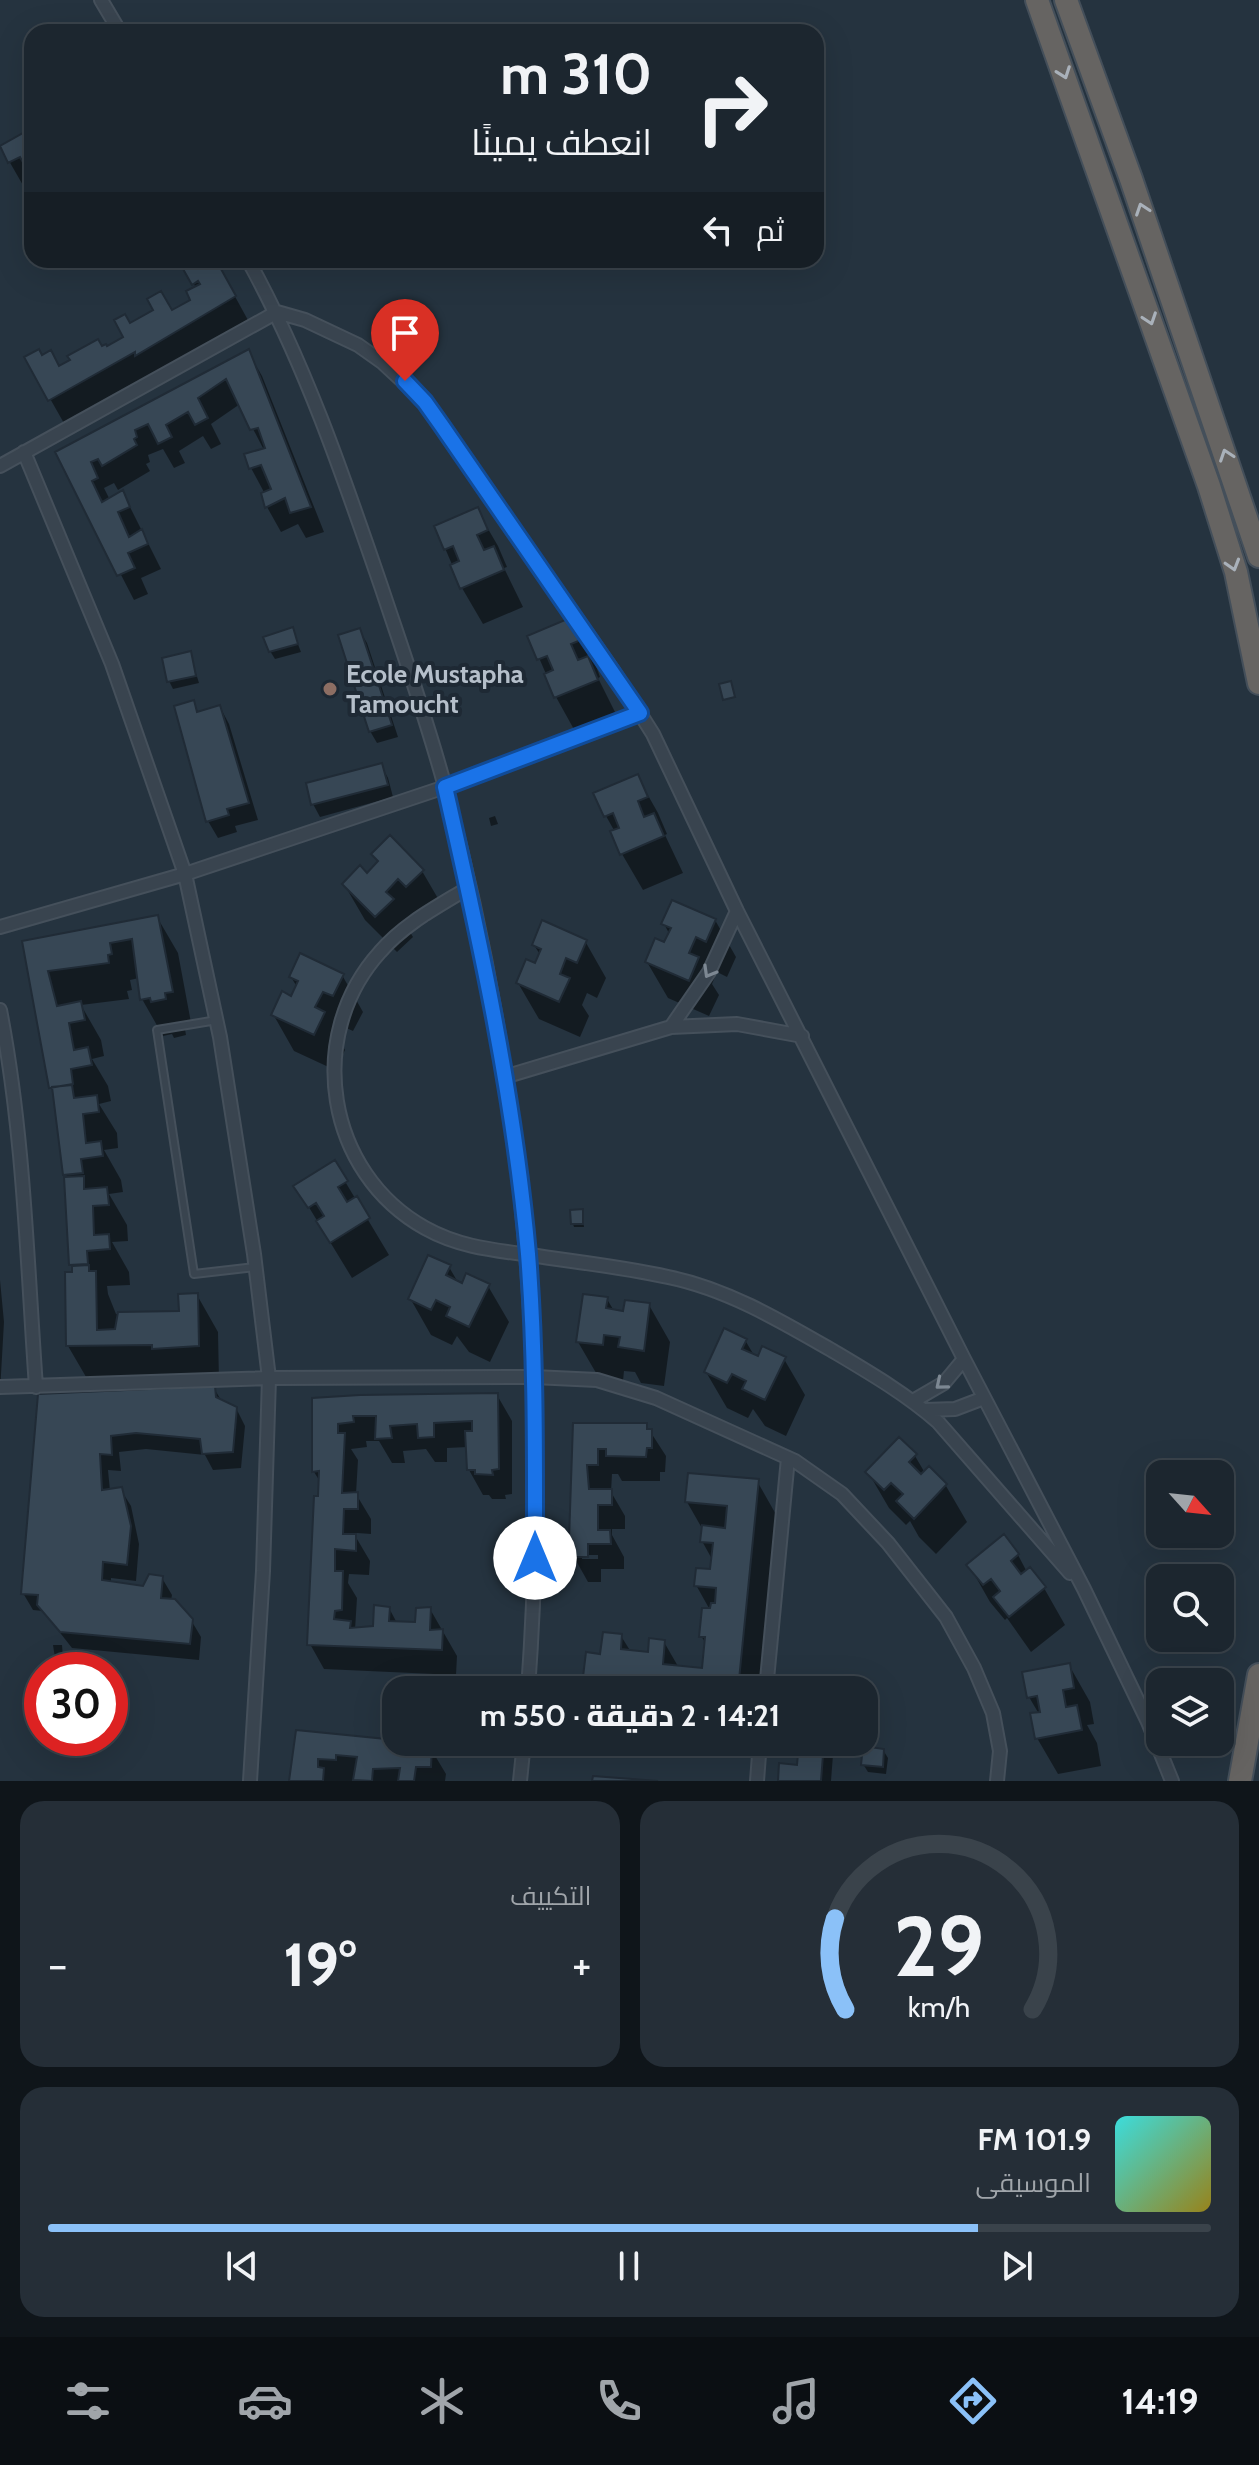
<!DOCTYPE html>
<html lang="ar">
<meta charset="utf-8">
<style>
body{margin:0;font-family:Cabin,Cairo,sans-serif;background:#252e37;color:#f1f3f6;direction:rtl;height:100vh;display:flex;flex-direction:column;font-size:30px;white-space:nowrap}
*{box-sizing:border-box;margin:0}
p{font-size:26px;color:#a0a5aa}
.icon{flex:none;width:44px;height:44px;fill:none;stroke:currentColor;stroke-width:2;stroke-linecap:round;stroke-linejoin:round}
.map{position:relative;height:1781px;overflow:hidden;direction:ltr}
.drawer{display:flex;flex-direction:column;gap:20px;padding:20px;background:#0f151a;flex:1}
.drawer>*{flex:none}
.hud{position:absolute;left:24px;top:24px;width:800px;height:244px;border-radius:24px;box-shadow:0 8px 32px #0002,0 0 0 2px #3a434b;direction:rtl;background:#1c262f;color:#f1f3f6;overflow:hidden}
.needle{width:52px;rotate:117deg}
.buttons{position:absolute;left:1146px;top:1460px;display:grid;gap:16px}
.buttons a{display:grid;place-items:center;width:88px;height:88px;border-radius:16px;background:#1c262f;box-shadow:0 8px 32px #0002,0 0 0 2px #3a434b;font-size:40px}
.speed{position:absolute;left:24px;top:1652px;display:flex;gap:16px;font-size:40px;font-weight:700;text-align:center}
.speed>*{display:grid;place-content:center;width:104px;height:104px;border-radius:50%;background:#1c262f;box-shadow:0 8px 32px #0002,0 0 0 2px #3a434b;line-height:1}
.speed .limit{border:12px solid #d22;background:#fff;color:#111}
.pin{position:absolute;display:grid;place-items:center;width:68px;height:68px;color:#fff;margin:-82px -34px;border-radius:50% 50% 50% 0;rotate:-45deg;box-shadow:0 0 8px #0007}
.pin .icon{rotate:45deg}
.me{position:absolute;width:88px;margin:-44px;rotate:0deg;stroke-linejoin:round;filter:drop-shadow(0 0 6px #0008)}
.turn{display:flex;align-items:center;gap:28px;height:168px;padding:0 40px;font-size:36px}
.turn .icon{width:104px;height:104px;stroke-width:2.5}
.turn b{display:block;font-size:56px;line-height:68px}
.then{display:flex;align-items:center;height:76px;padding:0 40px;background:#0003;gap:16px;font-size:30px}
.big{font-size:60px;font-weight:800;line-height:1.1}
.drawer .card{flex:1;display:flex;flex-direction:column;justify-content:center;gap:12px;min-width:0;padding:0 28px;border-radius:24px;background:#252e37}
.drawer .dial{align-items:center;gap:0}
.dial svg{height:208px;overflow:visible;fill:none;stroke:#3a434b;stroke-width:7;stroke-linecap:round;text-anchor:middle}
.dial text{fill:#f1f3f6;stroke:none}
.song{display:flex;align-items:center;gap:24px}
.cover{width:96px;height:96px;border-radius:12px;background:linear-gradient(135deg,hsl(180 70% 55%),hsl(50 70% 35%))}
.played{height:8px;border-radius:4px;background:linear-gradient(90deg,#8bc1f8 80%,#3a434b 80%)}
.keys{display:flex;justify-content:space-around;direction:ltr}
.heat{display:flex;justify-content:space-between;align-items:center;font-size:44px;direction:ltr}
.drawer .tiles{flex:1;display:grid;gap:20px;grid-template-columns:1fr 1fr}
.card:last-child{grid-column:span 2}
.trip{position:absolute;left:382px;top:1676px;width:496px;height:80px;border-radius:24px;background:#1c262f;box-shadow:0 8px 32px #0002,0 0 0 2px #3a434b;font-weight:800;line-height:80px;text-align:center;direction:rtl}
.menu{display:flex;height:128px;justify-content:space-around;align-items:center;background:#0b0f13;color:#a0a5aa}
.menu .icon{width:56px;height:56px}
.menu .selected{color:#8bc1f8}
.menu b{font-size:36px;color:#f1f3f6}
.map>svg:first-child{display:block}
.shadow{fill:#0007;fill-rule:evenodd}
.building{fill:#374755;stroke:#202b36;stroke-width:2}
.lines{fill:none;stroke-linecap:round;stroke-linejoin:round}
.service-casing{stroke:#45505b;stroke-width:10}
.minor-casing{stroke:#45505b;stroke-width:16}
.trunk-casing{stroke:#444f5a;stroke-width:26}
.service{stroke:#39444f;stroke-width:6}
.minor{stroke:#39444f;stroke-width:12}
.trunk{stroke:#666462;stroke-width:22}
.oneway{stroke:#a9b1ba}
.oneway2{stroke:#7d8893}
.route-casing{stroke:#114b97;stroke-width:20}
.route{stroke:#1a73e8;stroke-width:14}
.education-dot{fill:#8d6e63;stroke:#1e2934;stroke-width:3}
.labels{text-anchor:middle;stroke-width:8;stroke-linejoin:round;paint-order:stroke}
.poi-label{font-size:26px;font-weight:bold;fill:#b5bfca;stroke:#1e2934;text-anchor:start}
</style>
<div class="map">
<svg width="1259" height="1781" viewBox="0 0 1259 1781">
<rect width="100%" height="100%" fill="#25333f"/>
<!-- shadow -->
<path class="shadow" d="M32 130V183L24 187 1 147Z
M181 260H215L249 322 65 425 27 358H42L59 369 126 338 129 325 171 313 193 301 196 288Z
M248 352 262 376 324 532 306 538 298 524 281 532 267 507 263 495 265 494 251 468 247 456 264 450 240 404 211 424 221 444 211 449 203 436 179 451 185 463 174 468 163 449 148 455 150 462 146 464 150 471 118 490 114 483 104 488 110 500 123 493 161 569 141 578 148 594 134 600 58 453Z
M477 510 498 546 507 567 504 568 523 607 483 624 462 588 436 527Z
M571 619 592 655 600 677 598 678 617 716 576 733 556 697 530 637Z
M292 629 301 652 275 659 270 651Z
M359 630 367 643 398 737 377 743 370 731Z
M190 654 199 683 173 689 169 681Z
M193 703 199 713 220 707 229 724 258 820 235 826 237 832 218 838 208 821Z
M381 765 388 778 393 797 320 817 313 804Z
M637 776 658 813 667 834 665 835 683 873 643 890 622 854 615 832 606 816Z
M495 816 498 824 491 826 489 818Z
M374 854 422 871 443 907 428 922 420 914 407 927 413 937 397 952 365 920 344 884 367 875 379 864Z
M157 917 178 953 192 1028 185 1029 186 1035 174 1038 172 1034 163 1036 142 999 139 978 130 980 132 990 127 991 129 999 81 1005 101 1040 104 1056 92 1059 108 1086 111 1101 99 1104 117 1133 118 1148 104 1150 121 1180 123 1192 109 1194 127 1225 128 1241 112 1242 129 1272 130 1285 107 1286 108 1294 116 1314 181 1313 197 1295 218 1332 219 1381 89 1382 68 1346 74 1271 71 1265 67 1179 55 1094 51 1087 24 942Z
M715 920 736 957 727 977 717 972 712 984 719 995 709 1016 668 998 647 962 665 945 670 935 664 924Z
M585 941 606 978 597 998 587 993 582 1005 589 1016 580 1037 539 1019 518 983 536 966 541 956 534 945Z
M342 975 363 1012 353 1031 344 1027 338 1038 345 1050 335 1070 294 1051 273 1014 292 998 297 987 291 977Z
M334 1163 389 1255 352 1278 296 1186Z
M582 1211 584 1227H574L573 1224Z
M449 1267 459 1284 488 1286 509 1322 490 1362 469 1352 457 1336 452 1345 431 1335 410 1298Z
M0 1280 4 1322 0 1392Z
M607 1299 614 1311 625 1313 649 1305 670 1342 664 1386 641 1383 635 1372 624 1371 623 1381 599 1378 578 1342Z
M745 1340 755 1357 784 1359 805 1395 786 1436 765 1426 753 1409 748 1418 727 1408 706 1372Z
M214 1388 222 1402 236 1408 245 1426 241 1468 213 1470 205 1455 146 1449 119 1452 121 1471 108 1470 110 1491 121 1490 131 1506 139 1544 136 1581 111 1578V1583L144 1588 162 1578 172 1595 171 1601 191 1620 201 1637 199 1660 72 1648 43 1611 33 1610 23 1593 39 1396Z
M497 1395 512 1421V1494L505 1495 506 1499H492L489 1495H483L469 1470 468 1447 447 1448V1462H435L426 1449 403 1451 405 1463H392L379 1441H366L367 1447 351 1449 358 1460 356 1494 371 1519V1534L357 1533V1539L370 1561 369 1575 349 1574 348 1583 357 1598 355 1630 374 1628 389 1608 397 1623 417 1624 430 1609 457 1656 456 1675 324 1669 310 1644 321 1483 314 1472V1400Z
M575 1425H646L666 1456 665 1472H660V1481H622L618 1474H612L611 1492 625 1516V1529H612V1535L624 1557V1569H601V1582H588L574 1557V1545L571 1539ZM582 1555H598V1559H582Z
M915 1456 925 1473 929 1469 946 1486 967 1522 936 1554 919 1537 910 1521 906 1525 889 1508 868 1472Z
M757 1481 778 1518 761 1690H593L585 1677 621 1636 631 1652 650 1654 664 1642 679 1668 704 1671 707 1645 701 1636 710 1610 696 1585 712 1572 713 1561 702 1541 703 1530 687 1502Z
M1018 1555 1027 1572 1030 1570 1044 1588 1065 1625 1031 1652 1007 1618 1005 1620 990 1602 969 1565Z
M53 1645H62L63 1658H55Z
M1069 1665 1090 1702 1094 1724 1087 1725 1097 1743 1101 1766 1058 1774 1037 1738 1039 1714 1029 1697Z
M297 1732 418 1744 421 1749H431L446 1774 445 1781H291Z
M789 1742H834L831 1781H780L799 1767 800 1752H795Z
M883 1750 888 1758 886 1774 868 1772 863 1764Z"/>
<!-- building -->
<path class="building" d="M32 128V173L30 175 20 157 8 163 0 146Z
M178 260H216L236 296 135 356V352L48 401 24 357 39 349 42 355 51 350 59 366 70 360 67 356 98 339 102 346 106 344 107 346 123 337 114 320 125 314 130 323 153 310 147 299 161 291 172 310 190 300 186 291 200 284 198 281 192 285Z
M249 349 311 507 290 513 285 498 265 508 261 493 271 489 261 465 249 469 244 454 265 448 258 428 250 430 226 379 198 398 208 418 195 425 188 412 166 425 172 437 158 444 148 424 135 430 137 437 134 439 137 445 102 466 98 459 91 462 98 478 92 481 102 502 123 490 130 507 118 512 129 537 142 529 148 544 128 553 135 568 117 576 55 452Z
M478 507 488 530 477 535 484 550 494 546 504 570 460 589 450 565 459 561 453 546 444 550 434 526Z
M572 617 581 640 571 644 578 660 588 656 598 680 554 698 544 674 553 670 547 656 537 660 527 636Z
M293 627 298 644 269 652 263 637Z
M360 628 392 725 369 732 338 635Z
M191 651 196 676 167 682 162 658Z
M731 681 735 697 723 700 719 684Z
M194 700 197 712 220 705 249 803 227 809 229 815 206 822 174 706Z
M382 763 388 785 311 805 306 783Z
M638 774 648 797 638 801 644 817 654 813 664 836 620 855 610 831 619 828 613 813 604 817 593 793Z
M390 835 424 870 406 887 398 879 386 892 394 899 375 917 342 884 360 865 367 873 378 861 371 854Z
M672 900 716 919 706 942 696 937 689 953 699 957 689 981 645 962 655 938 664 942 671 928 661 924Z
M158 915 173 992 165 993 166 999 151 1002 150 998 140 1000 132 939 110 943 112 954 108 955 109 963 48 971 57 1006 81 1001 85 1020 69 1023 74 1050 88 1047 92 1065 71 1069 73 1084 49 1088 22 941Z
M542 920 587 940 577 963 566 958 560 974 570 978 559 1002 516 983 526 959 535 963 541 949 532 945Z
M300 953 344 974 333 996 323 992 315 1007 325 1012 314 1035 271 1015 282 991 291 996 298 981 289 977Z
M72 1085 74 1098 97 1095 99 1112 83 1114 86 1143 101 1141 103 1156 81 1159 83 1173 63 1175 52 1087Z
M335 1160 348 1181 338 1187 347 1202 357 1196 370 1218 330 1243 316 1221 324 1216 316 1203 308 1208 293 1186Z
M84 1176V1189L107 1187 109 1205 93 1206 94 1235 109 1234 110 1249 87 1251 88 1264 69 1265 64 1177Z
M583 1209V1224H571L570 1210Z
M428 1255 451 1265 446 1275 462 1283 466 1273 490 1284 469 1327 446 1316 450 1307 436 1300 431 1310 408 1299Z
M89 1265V1271H96L97 1330 115 1329 118 1312 179 1311 178 1294 198 1293 199 1346 152 1349V1345L66 1346 65 1272H72V1266Z
M583 1294 608 1297 606 1308 623 1311 625 1300 650 1303 644 1351 618 1347 620 1337 604 1335 603 1345 576 1342Z
M724 1328 747 1339 742 1349 758 1356 762 1346 786 1357 765 1400 742 1389 746 1381 732 1374 727 1383 704 1372Z
M215 1386 216 1397 237 1407 233 1452 202 1454 200 1439 136 1433 111 1436 112 1455 100 1454 102 1490 122 1487 131 1526 127 1565 103 1562 102 1580 143 1586 149 1574 163 1576 161 1598 175 1599 193 1619 190 1644 60 1632 37 1605 38 1595 21 1594 38 1394Z
M498 1393 499 1469 492 1470 493 1475 475 1474V1470H467L465 1431H472V1421L434 1423V1437L418 1438 417 1424 390 1426 392 1438 375 1439 376 1416H353L354 1422 338 1424V1433H345L342 1493 358 1492V1509H344L343 1534H356V1551L335 1549V1571H343L342 1610 335 1611 334 1619 351 1621 350 1628 373 1626 374 1605 390 1607 389 1621 415 1622 416 1608 431 1607 430 1630 443 1629 442 1650 307 1645 314 1496H318L319 1471 312 1472V1398L360 1395Z
M573 1423H647V1429H652V1448H647L646 1457 606 1456V1449H598V1465H587L589 1489H612V1505H598V1530H610L611 1544H588V1557H572V1540H569Z
M899 1437 917 1454 909 1462 921 1474 929 1466 947 1484 914 1519 896 1501 903 1494 891 1483 884 1490 865 1472Z
M688 1473 759 1479 738 1690 583 1677 586 1652 600 1654 603 1632 622 1634 621 1649 648 1652 649 1638 665 1640 663 1664 702 1668 705 1637H699L702 1608H710L711 1603H715L716 1588 694 1586 696 1568 710 1569 713 1543 700 1542 702 1525 725 1528 727 1506 685 1502Z
M1004 1534 1019 1554 1011 1561 1021 1574 1030 1567 1046 1587 1009 1617 993 1597 1000 1591 991 1579 983 1585 966 1565Z
M1070 1663 1074 1688 1063 1690 1066 1707 1077 1705 1082 1730 1035 1739 1030 1713 1040 1712 1037 1696 1027 1698 1022 1672Z
M296 1730 396 1740V1742H419V1747H432L431 1767H416L414 1781H398L400 1768 373 1769 372 1781 353 1780 357 1757 336 1755V1760L318 1759V1767L324 1768 323 1781H289Z
M799 1742H824L821 1781H778L779 1763 797 1765Z
M863 1746 884 1749 883 1767 861 1765Z
M593 1776 658 1781H592Z"/>
<g class="lines">
<defs>
<path id="service" d="M217 1020 157 1030 194 1274 255 1267"/>
<path id="minor" d="M101 0 120 32
M248 260C305 363 344 478 382 589 404 655 427 720 445 787 524 1079 550 1389 528 1690
M24 452 112 664 185 874 220 1037 254 1254 269 1378 263 1571 250 1781
M0 466 277 312 305 320 358 345 382 362 425 402 612 669 653 734 737 911 964 1359 1084 1589 1148 1722 1172 1781
M468 888C437 907 404 924 380 952 304 1036 326 1173 425 1228 459 1247 493 1250 530 1255 576 1262 623 1267 668 1277 727 1289 781 1321 833 1351 870 1373 906 1394 938 1422L1070 1573
M0 927 185 874 445 787 640 713
M0 1010C24 1134 27 1261 36 1387
M671 1027 709 972 737 911
M504 1077 671 1027 737 1024 802 1036
M0 1387 269 1378 534 1377 597 1380 656 1398 795 1461 842 1494 888 1543 946 1617 974 1668 993 1713 1000 1751 997 1781
M913 1401 944 1383 964 1359
M925 1410 955 1409 984 1398
M766 1690 788 1458
M520 1781 524 1742
M757 1781 760 1742"/>
<path id="trunk" d="M1037 0 1209 486 1236 572 1259 683
M1066 0 1131 179 1259 556
M1240 1781 1259 1675"/>
</defs>
<!-- service casing -->
<use href="#service" class="service-casing"/>
<!-- minor casing -->
<use href="#minor" class="minor-casing"/>
<!-- trunk casing -->
<use href="#trunk" class="trunk-casing"/>
<!-- service -->
<use href="#service" class="service"/>
<!-- minor -->
<use href="#minor" class="minor"/>
<!-- trunk -->
<use href="#trunk" class="trunk"/>
</g>
<!-- one-way arrows -->
<defs><path id="oneway-chevron" d="M-2-3.5L2.5 0L-2 3.5" fill="none" stroke-width="1.6" stroke-linecap="round" stroke-linejoin="round" transform="scale(2)"/></defs>
<g class="oneway">
<use href="#oneway-chevron" transform="translate(1064 73) rotate(70)"/>
<use href="#oneway-chevron" transform="translate(1142 209) rotate(-109)"/>
<use href="#oneway-chevron" transform="translate(1150 319) rotate(71)"/>
<use href="#oneway-chevron" transform="translate(1226 455) rotate(-109)"/>
<use href="#oneway-chevron" transform="translate(1233 565) rotate(73)"/>
</g>
<g class="oneway2">
<use href="#oneway-chevron" transform="translate(709 972) rotate(120)"/>
<use href="#oneway-chevron" transform="translate(941 1384) rotate(140)"/>
</g>
<g class="lines">
<defs>
<path id="route" d="M405 381 425 402 442 426 640 713 445 787C480 941 514 1096 528 1254 536 1355 535 1457 535 1558"/>
</defs>
<!-- route casing -->
<use href="#route" class="route-casing"/>
<!-- route -->
<use href="#route" class="route"/>
</g>
<!-- markers -->
<circle class="education-dot" cx="330" cy="689" r="8"/>
<g class="labels">
<!-- poi labels -->
<g class="poi-label">
<text x="346" y="683">Ecole Mustapha<tspan x="346" dy="30">Tamoucht</tspan></text>
</g>
</g>
</svg>
<div class="buttons">
<a><svg class="needle" viewBox="-14 -14 28 28"><path d="M0-13l5 13h-10z" fill="#e53935"/><path d="M0 13l5-13h-10z" fill="#a0a5aa"/></svg></a>
<a><svg class="icon" aria-label="search" viewBox="0 0 24 24"><circle cx="10" cy="10" r="6"/><path d="M15 15l6 6"/></svg></a>
<a><svg class="icon" aria-label="layers" viewBox="0 0 24 24"><path d="M12 4l9 5-9 5-9-5zM3 14l9 5 9-5"/></svg></a>
</div>
<div class="speed"><div class="limit">30</div></div>
<div class="pin" style="left:405px;top:381px;background:#d93025"><svg class="icon" aria-label="arrive" viewBox="0 0 24 24"><path d="M6 21V4h12l-3 4 3 4H6"/></svg></div>
<svg class="me" style="left:535px;top:1558px" viewBox="-20 -20 40 40"><circle r="19" fill="#fff"/><path d="M0-13L10 11 0 6-10 11z" fill="#1a73e8"/></svg>
<div class="trip">14:21 · 2 دقيقة · 550 m</div>
<div class="hud">
<div class="turn"><svg class="icon" aria-label="right" viewBox="0 0 24 24"><path d="M7 20v-9h11M14 6l5 5-5 5"/></svg><div><b>310 m</b>انعطف يمينًا</div></div>
<div class="then">ثم<svg class="icon" aria-label="left" viewBox="0 0 24 24"><path d="M17 20v-9H6M10 6l-5 5 5 5"/></svg></div>
</div>
</div>
<section class="drawer">
<div class="tiles">
<div class="card dial"><svg viewBox="0 0 100 80">
<path d="M14 69A42 42 0 1 1 86 69"/>
<path d="M14 69A42 42 0 0 1 10 34" stroke="#8bc1f8"/>
<text x="50" y="56" font-size="32" font-weight="700">29</text>
<text x="50" y="72" font-size="11">km/h</text>
</svg></div>
<div class="card"><p>التكييف</p>
<div class="heat"><a>−</a><b class="big">19°</b><a>+</a></div>
</div>
<div class="card">
<div class="song"><i class="cover"></i><div><b>101.9 FM</b><p>الموسيقى</p></div></div>
<div class="played"></div>
<div class="keys"><svg class="icon" aria-label="previous" viewBox="0 0 24 24"><path d="M18 5L8 12l10 7zM5 5v14"/></svg><svg class="icon" aria-label="pause" viewBox="0 0 24 24"><path d="M8 5v14M16 5v14"/></svg><svg class="icon" aria-label="next" viewBox="0 0 24 24"><path d="M6 5l10 7-10 7zM19 5v14"/></svg></div>
</div>
</div>
</section>
<nav class="menu">
<b>14:19</b>
<svg class="icon selected" aria-label="directions" viewBox="0 0 24 24"><path d="M12 3l9 9-9 9-9-9zM9 14v-3h6M13 9l2 2-2 2"/></svg>
<svg class="icon" aria-label="music" viewBox="0 0 24 24"><path d="M9 18V5l10-2v13"/><circle cx="6" cy="18" r="3"/><circle cx="16" cy="16" r="3"/></svg>
<svg class="icon" aria-label="phone" viewBox="0 0 24 24"><path d="M5 4h4l2 5-3 2q2 4 5 5l2-3 5 2v4C11 20 4 13 5 4z"/></svg>
<svg class="icon" aria-label="climate" viewBox="0 0 24 24"><path d="M12 3v18M4 7l16 10M4 17L20 7"/></svg>
<svg class="icon" aria-label="car" viewBox="0 0 24 24"><path d="M5 17H2v-5l4-1 3-4h7l3 4 3 1v5h-3M9 17h6M6 11h13"/><circle cx="7" cy="17" r="2"/><circle cx="17" cy="17" r="2"/></svg>
<svg class="icon" aria-label="filters" viewBox="0 0 24 24"><path d="M4 7h16M4 17h16"/><circle cx="9" cy="7" r="2"/><circle cx="15" cy="17" r="2"/></svg>
</nav>
